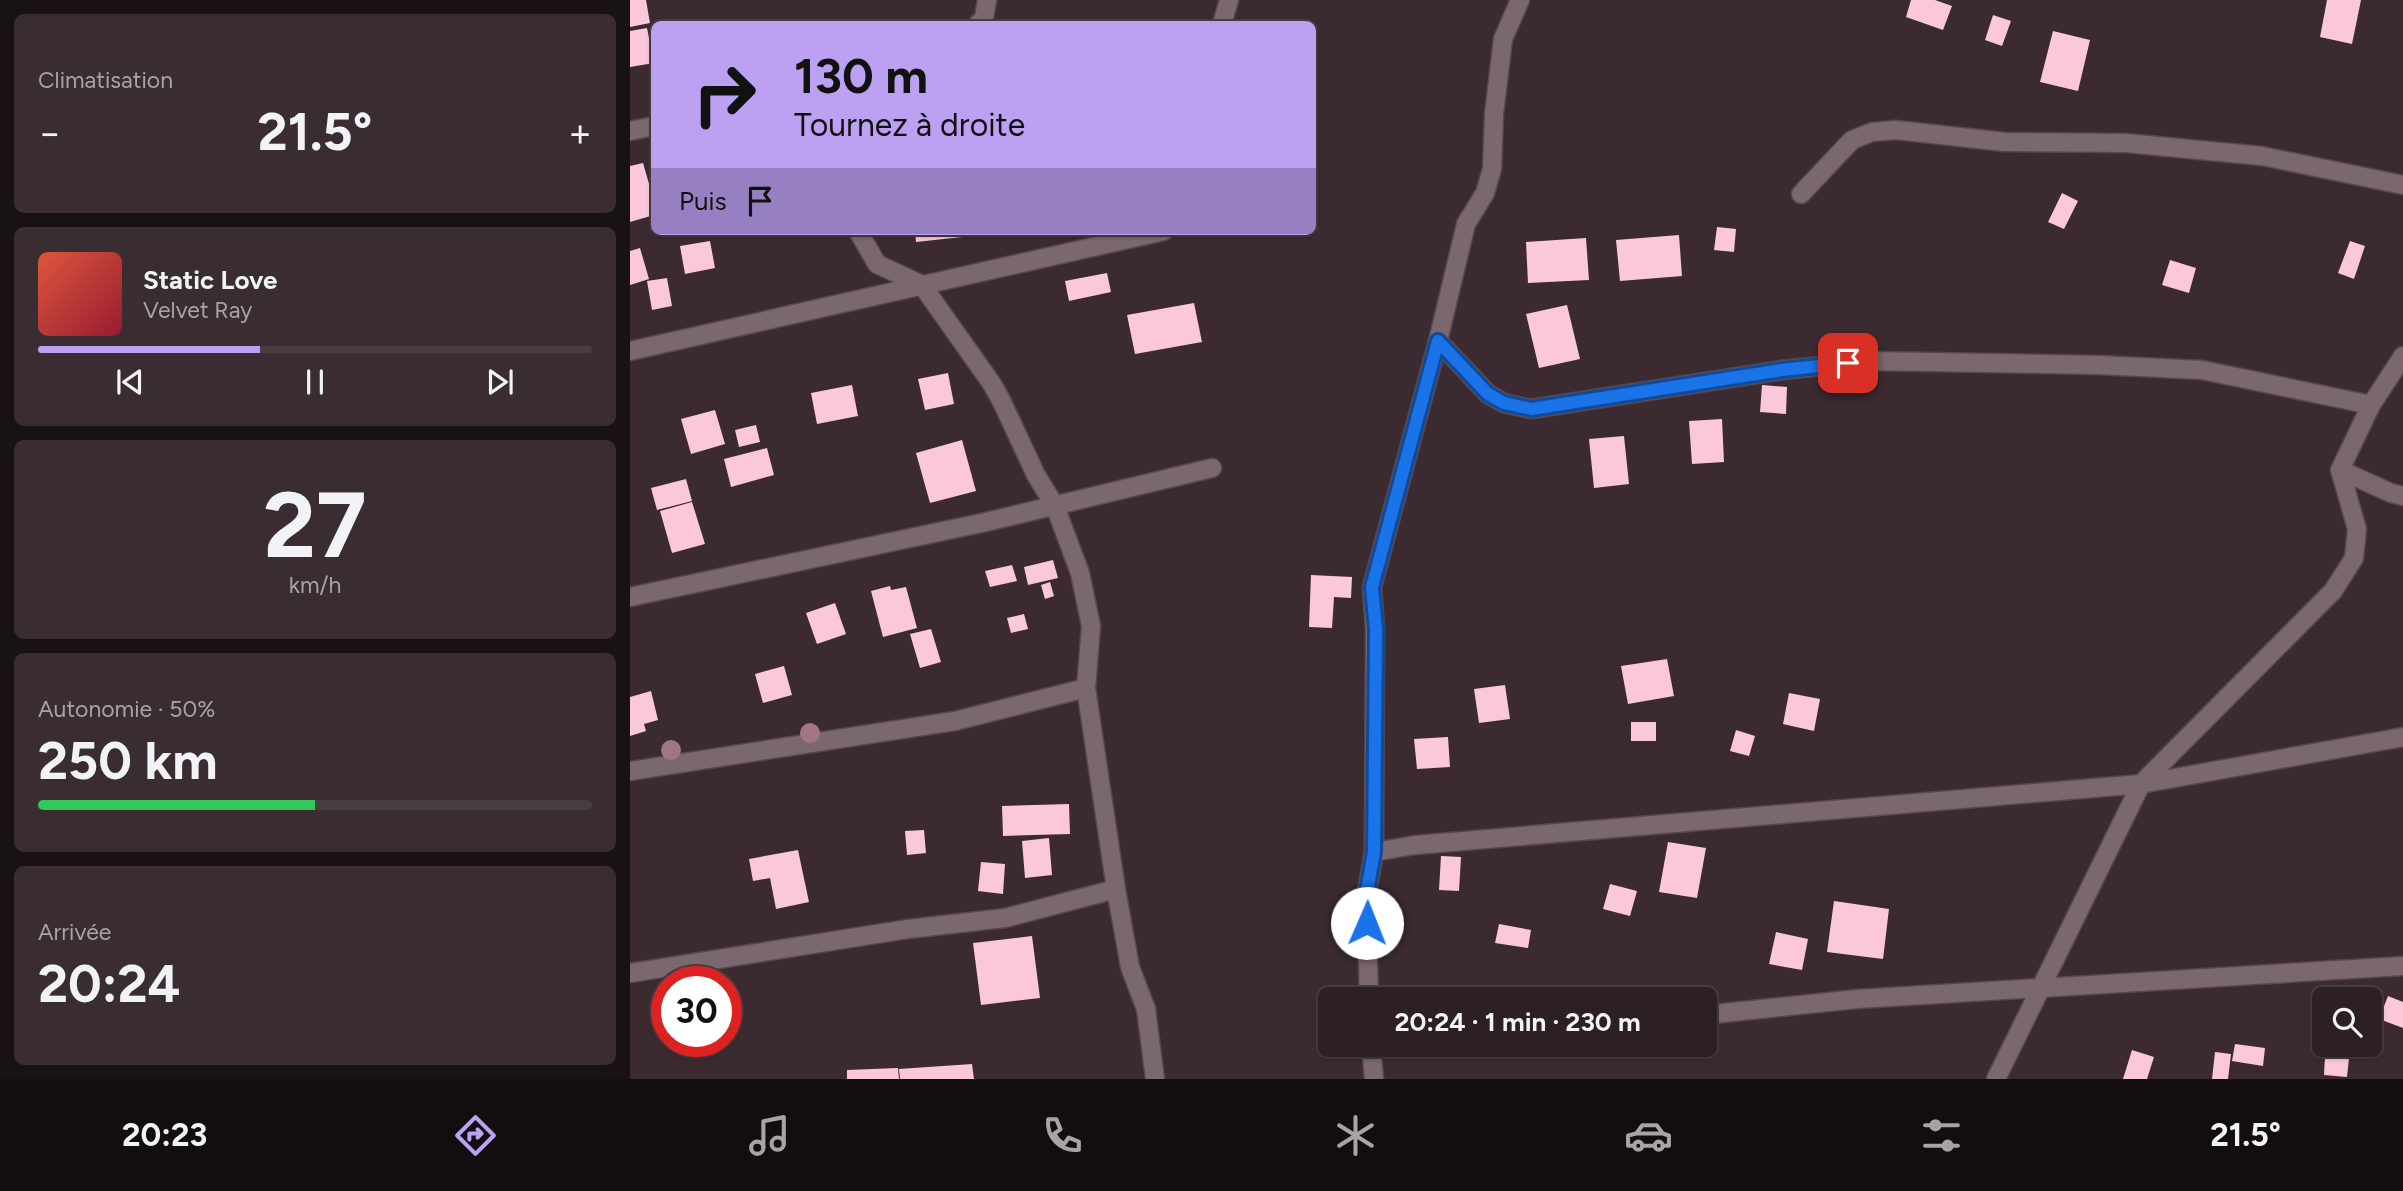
<!DOCTYPE html>
<html lang="fr">
<meta charset="utf-8">
<style>
body{margin:0;font-family:Figtree,sans-serif;background:#392d32;color:#f1f3f6;height:100vh;display:flex;flex-direction:column;font-size:26px;white-space:nowrap}
*{box-sizing:border-box;margin:0}
p{font-size:23px;color:#a7a3a7}
.icon{flex:none;width:38px;height:38px;fill:none;stroke:currentColor;stroke-width:2;stroke-linecap:round;stroke-linejoin:round}
.map{position:relative;flex:1;overflow:hidden}
.panel{display:flex;flex-direction:column;gap:14px;padding:14px;background:#191214;width:630px}
.panel>*{flex:none}
.guide{position:absolute;left:21px;top:21px;width:665px;height:214px;border-radius:10px;box-shadow:0 2px 5px #0004,0 0 0 2px #483e42;background:#bca0f2;color:#111;overflow:hidden}
.tools{position:absolute;left:1682px;top:987px;display:grid;gap:14px}
.tools a{display:grid;place-items:center;width:70px;height:70px;border-radius:10px;background:#2d2025;box-shadow:0 2px 5px #0004,0 0 0 2px #483e42;font-size:35px}
.speed{position:absolute;left:21px;top:966px;display:flex;gap:14px;font-size:35px;font-weight:700;text-align:center}
.speed>*{display:grid;place-content:center;width:91px;height:91px;border-radius:50%;background:#2d2025;box-shadow:0 2px 5px #0004,0 0 0 2px #483e42;line-height:1}
.speed .limit{border:10px solid #d22;background:#fff;color:#111}
.pin{position:absolute;display:grid;place-items:center;width:60px;height:60px;color:#fff;margin:-30px;border-radius:14px;box-shadow:0 4px 10px #0006}
.me{position:absolute;width:77px;margin:-38px;rotate:1deg;stroke-linejoin:round;filter:drop-shadow(0 0 5px #0008)}
.turn{display:flex;align-items:center;gap:24px;height:147px;padding:0 28px;font-size:32px}
.turn .icon{width:91px;height:91px;stroke-width:2.5}
.turn b{display:block;font-size:49px;line-height:60px}
.then{display:flex;align-items:center;height:66px;padding:0 28px;background:#0003;gap:14px;font-size:26px}
.big{font-size:52px;font-weight:700;line-height:1.1}
.panel .widget{flex:1;display:flex;flex-direction:column;justify-content:center;gap:10px;min-width:0;padding:0 24px;border-radius:10px;background:#392d32}
.panel .dial{align-items:center;gap:0}
.dial b{font-size:91px;line-height:1}
.song{display:flex;align-items:center;gap:21px}
.cover{width:84px;height:84px;border-radius:10px;background:linear-gradient(135deg,hsl(10 70% 55%),hsl(350 70% 35%))}
.played{height:7px;border-radius:4px;background:linear-gradient(90deg,#bca0f2 40%,#483e42 40%)}
.keys{display:flex;justify-content:space-around;direction:ltr}
.heat{display:flex;justify-content:space-between;align-items:center;font-size:38px;direction:ltr}
.charge{height:10px;border-radius:5px;background:linear-gradient(90deg,#34c759 50%,#483e42 0)}
.trip{position:absolute;left:688px;top:987px;width:399px;height:70px;border-radius:10px;background:#2d2025;box-shadow:0 2px 5px #0004,0 0 0 2px #483e42;font-weight:700;line-height:70px;text-align:center}
.tabs{display:flex;height:112px;justify-content:space-around;align-items:center;background:#120d0f;color:#a7a3a7}
.tabs .icon{width:49px;height:49px}
.tabs .active{color:#bca0f2}
.tabs b{font-size:32px;color:#f1f3f6}
main{display:flex;flex:1;min-height:0}
.map>svg:first-child{display:block}
.building{fill:#fbc8db}
.lines{fill:none;stroke-linecap:round;stroke-linejoin:round}
.street-casing{stroke:#56474d;stroke-width:21}
.street{stroke:#7b676e;stroke-width:18}
.tree{fill:#a17586}
.route-casing{stroke:#114b97;stroke-width:18}
.route{stroke:#1a73e8;stroke-width:12}
</style>
<main>
<section class="panel">
<div class="widget"><p>Climatisation</p>
<div class="heat"><a>−</a><b class="big">21.5°</b><a>+</a></div>
</div>
<div class="widget">
<div class="song"><i class="cover"></i><div><b>Static Love</b><p>Velvet Ray</p></div></div>
<div class="played"></div>
<div class="keys"><svg class="icon" aria-label="previous" viewBox="0 0 24 24"><path d="M18 5L8 12l10 7zM5 5v14"/></svg><svg class="icon" aria-label="pause" viewBox="0 0 24 24"><path d="M8 5v14M16 5v14"/></svg><svg class="icon" aria-label="next" viewBox="0 0 24 24"><path d="M6 5l10 7-10 7zM19 5v14"/></svg></div>
</div>
<div class="widget dial"><b>27</b><p>km/h</p></div>
<div class="widget"><p>Autonomie · 50%</p><b class="big">250 km</b><div class="charge"></div></div>
<div class="widget"><p>Arrivée</p><b class="big">20:24</b></div>
</section>
<div class="map">
<svg width="1773" height="1079" viewBox="0 0 1773 1079">
<rect width="100%" height="100%" fill="#3c2a31"/>
<!-- building -->
<path class="building" d="M0 0H16L20 23 0 27Z
M1281 0H1305L1322 6 1313 30 1276 17Z
M1697 0H1731L1722 44 1690 37Z
M1363 15 1381 21 1372 46 1355 40Z
M17 28 24 63 0 67V31Z
M1423 31 1460 40 1448 91 1410 82Z
M13 163 24 201V215L0 222V166Z
M1432 193 1448 201 1434 229 1418 222Z
M1087 227 1106 229 1104 252 1084 250Z
M285 231H350L351 235 286 242Z
M1049 235 1052 276 990 281 986 240Z
M956 238 959 280 898 283 896 242Z
M80 241 85 268 55 274 50 246Z
M1720 241 1735 246 1724 279 1708 273Z
M10 248 19 279 0 285V251Z
M1540 260 1566 268 1559 293 1532 285Z
M477 273 481 292 439 301 435 281Z
M37 278 42 306 22 310 17 281Z
M564 303 572 342 505 354 497 315Z
M937 305 950 359 909 368 896 314Z
M318 373 324 404 295 410 288 379Z
M222 385 228 416 187 424 181 393Z
M1132 385 1157 387 1156 414 1130 412Z
M85 410 95 444 61 454 51 419Z
M1092 419 1094 462 1062 464 1059 421Z
M126 425 130 442 109 447 105 430Z
M994 436 999 484 964 488 959 439Z
M332 440 346 491 300 503 286 453Z
M137 448 144 475 101 487 94 459Z
M56 479 62 501 27 510 21 488Z
M62 502 75 544 42 553 30 511Z
M423 560 428 578 398 585 394 567Z
M382 565 387 581 360 587 355 571Z
M681 575 722 577 721 598 704 597 702 628 679 627Z
M420 582 424 596 415 599 411 585Z
M260 586 261 590 276 587 287 628 253 637 241 591Z
M205 603 216 634 187 644 176 613Z
M394 614 398 629 381 633 377 618Z
M301 629 311 662 290 668 280 634Z
M1037 659 1044 696 998 704 991 666Z
M154 666 162 695 133 703 125 674Z
M875 685 880 719 849 723 844 689Z
M21 691 28 720 14 724 16 731 0 736V697Z
M1159 693 1190 699 1184 731 1153 724Z
M1001 722H1026V741H1001Z
M1106 730 1125 736 1119 756 1100 751Z
M818 737 820 767 787 769 784 739Z
M439 804 440 834 373 836 372 806Z
M294 830 296 853 277 855 275 831Z
M419 838 422 875 395 878 392 841Z
M1038 842 1076 848 1067 898 1029 892Z
M168 850 179 902 146 909 140 878 123 881 119 859Z
M811 856 831 857 829 891 809 890Z
M351 862 375 864 373 894 348 891Z
M980 884 1007 891 1000 916 973 909Z
M1204 901 1259 909 1253 959 1197 952Z
M869 924 901 930 898 948 865 943Z
M1146 932 1178 939 1172 970 1139 964Z
M402 936 410 998 351 1005 343 943Z
M1758 996 1773 1002V1028L1749 1019Z
M32 1001H37V1044H35Z
M1605 1044 1635 1048 1633 1066 1602 1061Z
M1502 1050 1524 1057 1517 1079H1493Z
M1585 1052 1601 1054 1598 1079H1582Z
M1695 1056 1719 1058 1717 1077 1694 1075Z
M342 1064 344 1079H270L269 1069Z
M268 1068 269 1079H217V1070Z"/>
<g class="lines">
<defs>
<path id="street" d="M348 24 354 18 357 0
M592 24 599 0
M0 131 24 126
M1171 194 1222 140 1242 132 1266 130 1375 142 1496 143 1632 156 1773 185
M228 231 247 264 292 285 362 384 371 400 406 475 425 506 450 573 461 626 456 688 486 889 500 967 516 1009 525 1079
M808 341 858 394 874 403 901 409 1152 370 1240 361 1469 365 1572 370 1741 405
M0 351 534 231
M1710 470 1761 493 1773 496
M0 597 356 522 582 468
M0 771 325 721 456 688
M744 852 785 845 1511 784 1773 737
M0 973 278 929 375 918 486 889
M739 999 736 897 744 852 745 630 742 587 808 341 836 224 855 193 862 169 864 114 873 39 890 0
M1074 1015 1227 999 1773 966
M741 1045 744 1079
M741 1049 786 1045
M1366 1079 1511 784 1703 591 1724 558 1727 529 1710 470 1741 405 1773 356"/>
</defs>
<!-- street casing -->
<use href="#street" class="street-casing"/>
<!-- street -->
<use href="#street" class="street"/>
</g>
<!-- trees -->
<g class="tree">
<circle cx="180" cy="733" r="10"/>
<circle cx="41" cy="750" r="10"/>
</g>
<g class="lines">
<defs>
<path id="route" d="M737 923 736 897 744 852 746 630 742 587 808 341 858 394 874 403 901 409 1152 370 1218 363"/>
</defs>
<!-- route casing -->
<use href="#route" class="route-casing"/>
<!-- route -->
<use href="#route" class="route"/>
</g>
</svg>
<div class="tools">
<a><svg class="icon" aria-label="search" viewBox="0 0 24 24"><circle cx="10" cy="10" r="6"/><path d="M15 15l6 6"/></svg></a>
</div>
<div class="speed"><div class="limit">30</div></div>
<div class="pin" style="left:1218px;top:363px;background:#d93025"><svg class="icon" aria-label="arrive" viewBox="0 0 24 24"><path d="M6 21V4h12l-3 4 3 4H6"/></svg></div>
<svg class="me" style="left:737px;top:923px" viewBox="-20 -20 40 40"><circle r="19" fill="#fff"/><path d="M0-13L10 11 0 6-10 11z" fill="#1a73e8"/></svg>
<div class="trip">20:24 · 1 min · 230 m</div>
<div class="guide">
<div class="turn"><svg class="icon" aria-label="right" viewBox="0 0 24 24"><path d="M7 20v-9h11M14 6l5 5-5 5"/></svg><div><b>130 m</b>Tournez à droite</div></div>
<div class="then">Puis<svg class="icon" aria-label="arrive" viewBox="0 0 24 24"><path d="M6 21V4h12l-3 4 3 4H6"/></svg></div>
</div>
</div>
</main>
<nav class="tabs">
<b>20:23</b>
<svg class="icon active" aria-label="directions" viewBox="0 0 24 24"><path d="M12 3l9 9-9 9-9-9zM9 14v-3h6M13 9l2 2-2 2"/></svg>
<svg class="icon" aria-label="music" viewBox="0 0 24 24"><path d="M9 18V5l10-2v13"/><circle cx="6" cy="18" r="3"/><circle cx="16" cy="16" r="3"/></svg>
<svg class="icon" aria-label="phone" viewBox="0 0 24 24"><path d="M5 4h4l2 5-3 2q2 4 5 5l2-3 5 2v4C11 20 4 13 5 4z"/></svg>
<svg class="icon" aria-label="climate" viewBox="0 0 24 24"><path d="M12 3v18M4 7l16 10M4 17L20 7"/></svg>
<svg class="icon" aria-label="car" viewBox="0 0 24 24"><path d="M5 17H2v-5l4-1 3-4h7l3 4 3 1v5h-3M9 17h6M6 11h13"/><circle cx="7" cy="17" r="2"/><circle cx="17" cy="17" r="2"/></svg>
<svg class="icon" aria-label="filters" viewBox="0 0 24 24"><path d="M4 7h16M4 17h16"/><circle cx="9" cy="7" r="2"/><circle cx="15" cy="17" r="2"/></svg>
<b>21.5°</b>
</nav>
